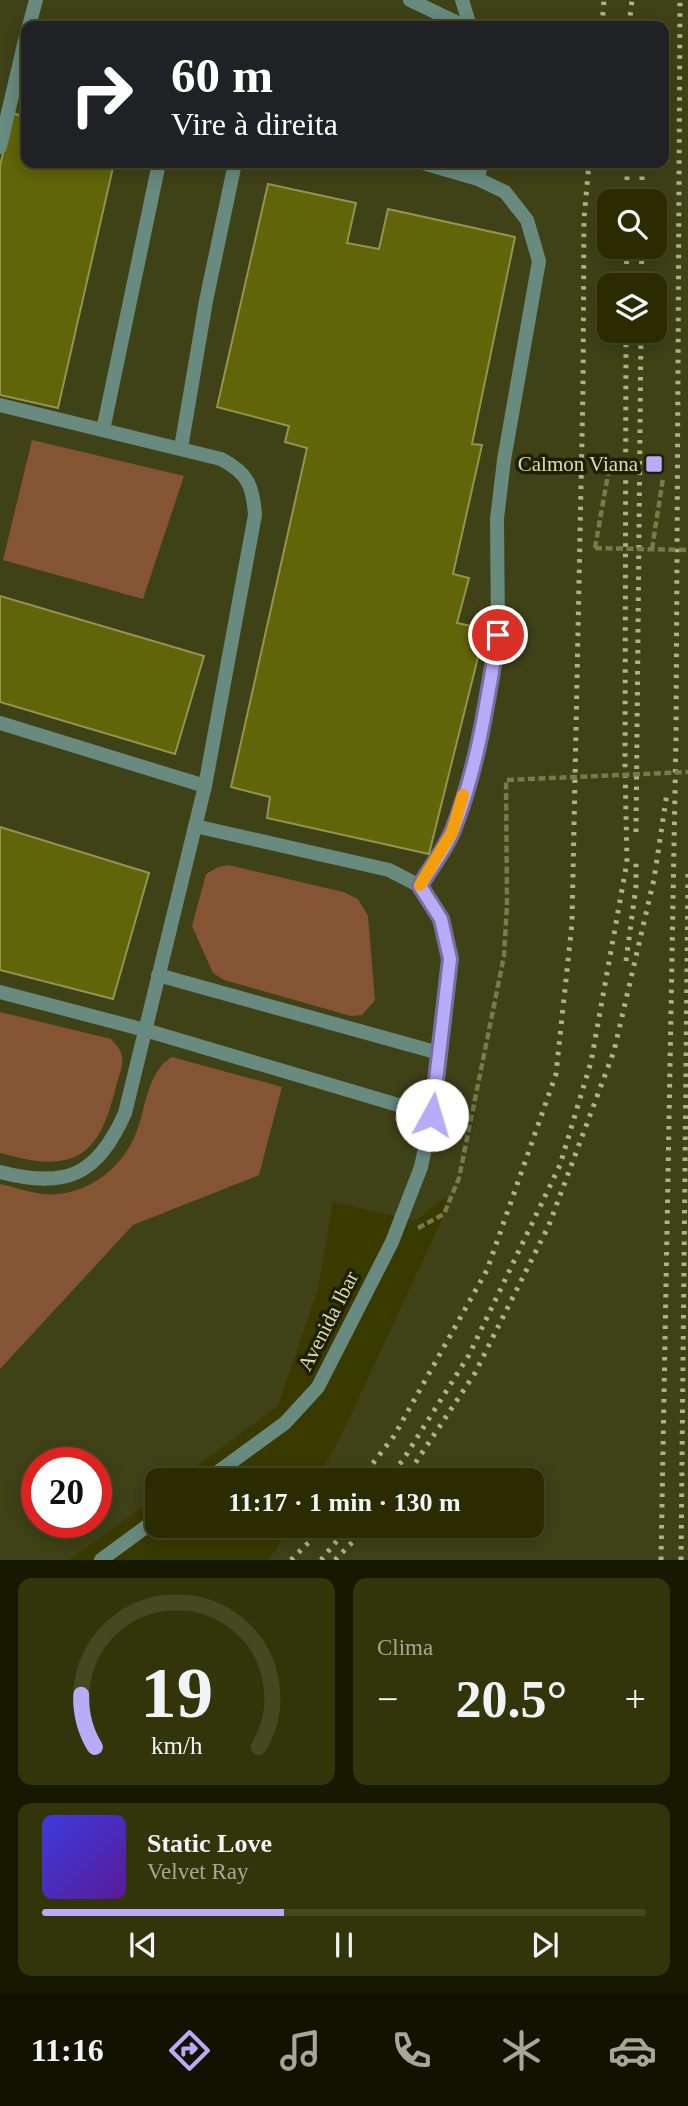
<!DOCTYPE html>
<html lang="pt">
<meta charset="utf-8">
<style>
body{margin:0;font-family:"Times New Roman",serif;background:#32340a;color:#f1f3f6;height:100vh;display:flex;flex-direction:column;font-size:26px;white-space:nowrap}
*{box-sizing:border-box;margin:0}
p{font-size:23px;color:#a5a799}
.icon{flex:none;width:38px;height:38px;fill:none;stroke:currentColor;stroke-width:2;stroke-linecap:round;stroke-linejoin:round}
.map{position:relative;height:1560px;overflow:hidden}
.details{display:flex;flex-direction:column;gap:18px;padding:18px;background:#171800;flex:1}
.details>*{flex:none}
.hud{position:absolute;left:21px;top:21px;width:648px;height:147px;border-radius:14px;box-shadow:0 4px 18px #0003,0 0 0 2px #464822;background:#202124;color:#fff;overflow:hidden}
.controls{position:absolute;left:597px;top:189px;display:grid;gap:14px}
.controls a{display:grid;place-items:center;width:70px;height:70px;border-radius:14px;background:#2a2c00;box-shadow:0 4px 18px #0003,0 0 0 2px #464822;font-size:35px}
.speed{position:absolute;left:21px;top:1447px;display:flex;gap:14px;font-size:35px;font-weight:700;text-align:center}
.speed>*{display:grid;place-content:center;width:91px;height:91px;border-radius:50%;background:#2a2c00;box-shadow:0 4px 18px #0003,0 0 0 2px #464822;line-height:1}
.speed .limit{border:10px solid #d22;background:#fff;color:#111}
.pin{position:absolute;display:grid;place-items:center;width:60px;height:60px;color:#fff;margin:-30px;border:4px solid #fff;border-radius:50%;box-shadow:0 2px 7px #0007}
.me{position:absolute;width:77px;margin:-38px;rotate:6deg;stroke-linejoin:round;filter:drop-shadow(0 0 5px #0008)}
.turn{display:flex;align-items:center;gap:24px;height:147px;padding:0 35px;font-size:32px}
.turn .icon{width:91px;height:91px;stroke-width:2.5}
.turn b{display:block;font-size:49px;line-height:60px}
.big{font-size:52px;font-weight:600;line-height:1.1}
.details .widget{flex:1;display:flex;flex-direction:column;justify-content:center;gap:10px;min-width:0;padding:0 24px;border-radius:14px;background:#32340a}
.details .dial{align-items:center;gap:0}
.dial svg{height:182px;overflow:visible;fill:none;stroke:#464822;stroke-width:7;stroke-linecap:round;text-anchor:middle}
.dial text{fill:#f1f3f6;stroke:none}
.song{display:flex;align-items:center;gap:21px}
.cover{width:84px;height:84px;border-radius:10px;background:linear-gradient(135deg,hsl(240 70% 55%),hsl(270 70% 35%))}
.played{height:7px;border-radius:4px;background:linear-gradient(90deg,#b8abf7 40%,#464822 40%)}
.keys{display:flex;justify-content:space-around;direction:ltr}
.heat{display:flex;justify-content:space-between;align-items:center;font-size:38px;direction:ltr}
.details .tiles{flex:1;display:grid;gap:18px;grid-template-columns:1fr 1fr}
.widget:last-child{grid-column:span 2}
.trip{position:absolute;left:145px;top:1468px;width:399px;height:70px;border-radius:14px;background:#2a2c00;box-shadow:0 4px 18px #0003,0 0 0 2px #464822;font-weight:600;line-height:70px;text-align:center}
.dock{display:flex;height:112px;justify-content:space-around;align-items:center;background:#111200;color:#a5a799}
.dock .icon{width:49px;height:49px}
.dock .active{color:#b8abf7}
.dock b{font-size:32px;color:#f1f3f6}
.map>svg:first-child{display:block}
.built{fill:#3f4117;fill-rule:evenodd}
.green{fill:#855435}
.building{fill:#616408;stroke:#91954f;stroke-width:2}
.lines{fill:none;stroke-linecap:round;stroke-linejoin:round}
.path{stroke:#777a49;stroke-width:4.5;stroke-dasharray:7 3.5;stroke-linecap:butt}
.service{stroke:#688a7f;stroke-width:14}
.rail{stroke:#afb289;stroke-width:5;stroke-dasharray:3.5 7;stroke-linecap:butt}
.path-bridge{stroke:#777a49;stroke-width:4.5;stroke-dasharray:7 3.5;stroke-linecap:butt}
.route-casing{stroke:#786fa1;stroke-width:18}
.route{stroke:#b8abf7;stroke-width:12}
.slow{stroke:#f59e0b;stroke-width:12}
.poi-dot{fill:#b8abf7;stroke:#1f2003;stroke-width:2.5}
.labels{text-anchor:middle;stroke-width:7;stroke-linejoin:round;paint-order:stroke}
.poi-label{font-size:21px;fill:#d9dcb9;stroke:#1f2003;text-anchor:end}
.street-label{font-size:21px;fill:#d9dcb9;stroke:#1f2003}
</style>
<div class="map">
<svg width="688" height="1560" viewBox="0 0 688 1560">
<rect width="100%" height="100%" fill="#383a00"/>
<!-- built -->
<path class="built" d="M0 0H688V1560H269L290 1526H532V1480H316L341 1436 444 1215 447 1196 415 1221 333 1202 318 1289 278 1406 178 1480H158L157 1496 69 1560H0ZM26 26H663V163H26ZM609 201H654V247H609ZM609 285H654V331H609ZM37 1463H96V1522H37Z"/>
<!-- green -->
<path class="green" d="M32 440 184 476 143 599 3 560Z
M229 865 343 892 358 899 368 916 375 1000 362 1015 351 1016 224 980 213 973 192 926 206 874 218 867Z
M0 1012 111 1039C116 1045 121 1049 122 1057 124 1065 119 1075 117 1083 109 1113 100 1153 65 1160 43 1165 21 1158 0 1153Z
M172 1057 282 1087 259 1175 133 1225 0 1369V1184C14 1187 28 1192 42 1194 81 1198 118 1173 134 1138 139 1127 142 1114 145 1102 151 1084 155 1067 172 1057Z"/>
<!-- building -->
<path class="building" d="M12 113 26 117V163H114L58 408 0 395V166Z
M268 184 356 203 347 243 379 249 388 209 515 237 472 444 482 445 453 574 469 578 457 623 485 629 429 854 267 818 270 797 231 787 307 448 285 442 289 426 217 407Z
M0 596 204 656 175 754 0 702Z
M0 827 149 873 113 999 0 970Z"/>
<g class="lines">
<!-- path -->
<path class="path" d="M595 548 609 469
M652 549 663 478
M418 1228 444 1214 459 1178 504 956 507 905"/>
<!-- service -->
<path class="service" d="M410 0 464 26
M462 0 470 26
M29 26 36 0
M0 147 26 36
M478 179 481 163
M0 405 221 459C248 473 253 486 255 515L205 786 125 1113C97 1176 66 1189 0 1172
M103 430 159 163
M181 448 206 301 235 163
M0 723 205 786
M195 826 389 870 420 886 441 919 450 959 432 1115 421 1167 392 1242 318 1387 285 1423 207 1480
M420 886 452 832 482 735 498 635 497 519 504 460 539 261 527 220 505 192 478 179 423 163
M158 975 439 1053
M0 992 145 1030 432 1115
M101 1560 158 1518"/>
<!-- rail -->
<path class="rail" d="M602 26 604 0
M629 26 632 0
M627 201V163
M642 201V163
M626 285 627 247
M641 285 642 247
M636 832 641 331
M626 961 636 886V857
M360 1480 394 1436 487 1270 556 1074 572 923 583 389 584 219 589 163
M386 1480 403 1460 469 1355 560 1165 591 1062 627 862 625 766 626 331
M404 1480 475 1373 549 1225 614 1051 654 879 667 793
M291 1560 325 1526
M321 1560 349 1526
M335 1560 368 1526
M661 1560 676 737 680 0
M681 1560 688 874"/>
<!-- path-bridge -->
<path class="path-bridge" d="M595 548 688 550
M507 905 506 780 688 772"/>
</g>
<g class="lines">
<defs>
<path id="route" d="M432 1115 450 959 441 919 420 886C430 868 445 850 453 830 478 767 487 701 498 635"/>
</defs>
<!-- route casing -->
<use href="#route" class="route-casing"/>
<!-- route -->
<use href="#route" class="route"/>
<!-- slow -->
<path class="slow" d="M420 885 452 832 463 795"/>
</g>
<!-- markers -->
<rect class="poi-dot" x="645" y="455" width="18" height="18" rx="3.5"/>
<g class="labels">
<!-- poi labels -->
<g class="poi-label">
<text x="638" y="471">Calmon Viana</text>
</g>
<!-- street labels -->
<g class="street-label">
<text transform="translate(328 1321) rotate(-63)" y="7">Avenida Ibar</text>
</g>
</g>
</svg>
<div class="controls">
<a><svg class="icon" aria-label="search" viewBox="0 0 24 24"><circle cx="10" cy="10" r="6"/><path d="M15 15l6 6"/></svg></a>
<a><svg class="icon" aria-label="layers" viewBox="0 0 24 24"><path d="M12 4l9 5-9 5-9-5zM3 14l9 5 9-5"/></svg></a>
</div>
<div class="speed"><div class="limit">20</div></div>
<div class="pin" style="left:498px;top:635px;background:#d93025"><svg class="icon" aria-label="arrive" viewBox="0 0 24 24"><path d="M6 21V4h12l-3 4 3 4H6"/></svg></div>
<svg class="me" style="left:432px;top:1115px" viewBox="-20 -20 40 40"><circle r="19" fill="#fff"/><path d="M0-13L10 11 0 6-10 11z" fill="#b8abf7"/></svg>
<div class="trip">11:17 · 1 min · 130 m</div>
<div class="hud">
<div class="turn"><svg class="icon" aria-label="right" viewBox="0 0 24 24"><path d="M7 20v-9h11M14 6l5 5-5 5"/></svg><div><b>60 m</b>Vire à direita</div></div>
</div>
</div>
<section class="details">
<div class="tiles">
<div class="widget dial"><svg viewBox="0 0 100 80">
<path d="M14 69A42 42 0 1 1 86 69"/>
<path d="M14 69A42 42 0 0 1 8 46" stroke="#b8abf7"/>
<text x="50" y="56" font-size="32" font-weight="700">19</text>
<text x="50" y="72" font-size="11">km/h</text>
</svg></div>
<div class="widget"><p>Clima</p>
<div class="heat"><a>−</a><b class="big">20.5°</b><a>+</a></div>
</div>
<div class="widget">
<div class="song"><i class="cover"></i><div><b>Static Love</b><p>Velvet Ray</p></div></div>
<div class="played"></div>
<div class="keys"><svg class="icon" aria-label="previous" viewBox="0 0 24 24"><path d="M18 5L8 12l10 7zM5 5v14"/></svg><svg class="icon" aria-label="pause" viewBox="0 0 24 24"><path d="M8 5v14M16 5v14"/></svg><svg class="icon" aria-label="next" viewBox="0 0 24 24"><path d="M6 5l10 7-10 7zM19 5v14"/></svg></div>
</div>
</div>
</section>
<nav class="dock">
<b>11:16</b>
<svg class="icon active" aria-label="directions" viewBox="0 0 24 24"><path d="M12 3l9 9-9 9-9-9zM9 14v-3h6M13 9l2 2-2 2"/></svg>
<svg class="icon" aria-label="music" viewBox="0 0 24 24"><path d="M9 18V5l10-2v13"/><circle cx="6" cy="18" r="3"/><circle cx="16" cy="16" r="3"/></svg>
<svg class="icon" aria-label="phone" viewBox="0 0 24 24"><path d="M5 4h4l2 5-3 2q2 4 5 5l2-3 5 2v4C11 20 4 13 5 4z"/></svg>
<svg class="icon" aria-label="climate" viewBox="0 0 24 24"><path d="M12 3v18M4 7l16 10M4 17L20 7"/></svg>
<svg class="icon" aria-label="car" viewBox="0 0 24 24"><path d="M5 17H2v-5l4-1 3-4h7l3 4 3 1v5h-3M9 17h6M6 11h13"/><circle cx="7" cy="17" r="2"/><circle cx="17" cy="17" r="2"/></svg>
</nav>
